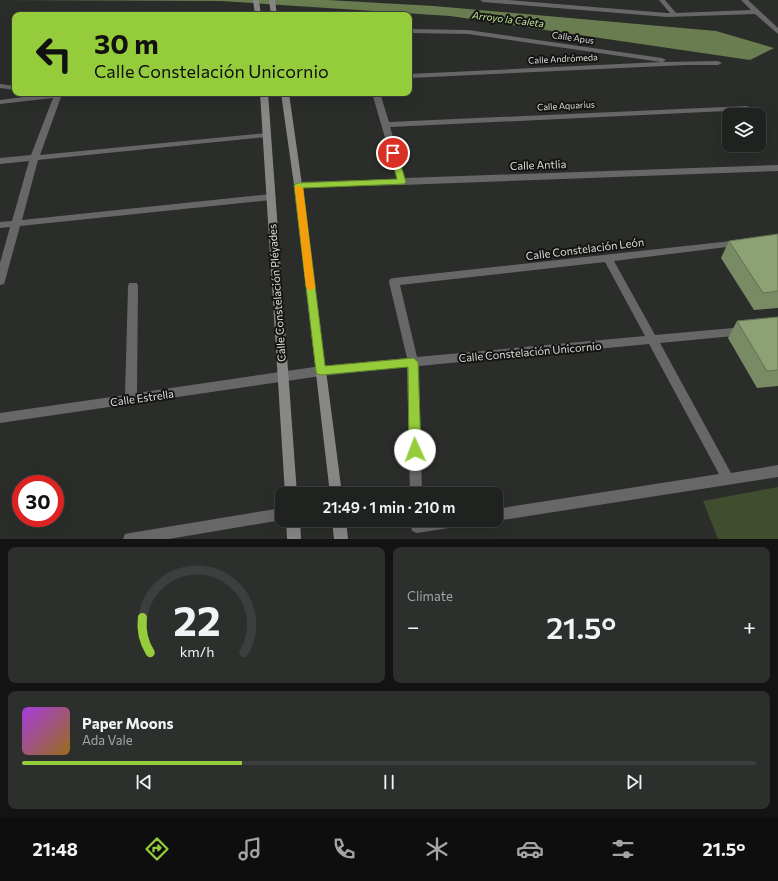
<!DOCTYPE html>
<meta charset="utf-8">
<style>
body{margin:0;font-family:Commissioner,sans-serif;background:#2d2f2d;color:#f1f3f6;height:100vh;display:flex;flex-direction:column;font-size:15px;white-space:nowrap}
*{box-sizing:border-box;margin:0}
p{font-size:13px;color:#a2a4a5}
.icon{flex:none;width:22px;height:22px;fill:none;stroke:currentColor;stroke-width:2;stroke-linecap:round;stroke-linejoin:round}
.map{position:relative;height:539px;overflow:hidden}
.sheet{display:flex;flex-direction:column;gap:8px;padding:8px;background:#121312;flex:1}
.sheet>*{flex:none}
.banner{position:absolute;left:12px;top:12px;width:400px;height:84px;border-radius:8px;box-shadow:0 4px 16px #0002,0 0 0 1px #3d3f3e;background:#95cc3b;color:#111;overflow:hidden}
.tools{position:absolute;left:722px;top:108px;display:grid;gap:8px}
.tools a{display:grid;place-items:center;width:44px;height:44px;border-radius:8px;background:#202220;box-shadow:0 4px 16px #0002,0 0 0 1px #3d3f3e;font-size:20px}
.speed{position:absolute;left:12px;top:475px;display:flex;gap:8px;font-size:20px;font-weight:700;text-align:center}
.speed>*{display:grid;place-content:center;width:52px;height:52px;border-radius:50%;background:#202220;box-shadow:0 4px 16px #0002,0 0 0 1px #3d3f3e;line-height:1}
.speed .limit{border:6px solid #d22;background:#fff;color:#111}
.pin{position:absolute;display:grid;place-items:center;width:34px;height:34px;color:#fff;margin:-17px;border:2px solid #fff;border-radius:50%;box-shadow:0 1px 4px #0007}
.me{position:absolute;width:44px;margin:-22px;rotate:358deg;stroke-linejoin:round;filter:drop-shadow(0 0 3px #0008)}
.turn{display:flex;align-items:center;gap:14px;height:84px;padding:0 16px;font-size:18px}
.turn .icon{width:52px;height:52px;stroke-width:2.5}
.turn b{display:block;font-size:28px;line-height:34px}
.big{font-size:30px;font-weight:600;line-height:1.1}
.sheet .card{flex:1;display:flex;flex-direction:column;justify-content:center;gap:6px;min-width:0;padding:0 14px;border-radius:8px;background:#2d2f2d}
.sheet .dial{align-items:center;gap:0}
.dial svg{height:104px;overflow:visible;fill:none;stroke:#3d3f3e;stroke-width:7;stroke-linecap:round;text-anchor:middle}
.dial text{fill:#f1f3f6;stroke:none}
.song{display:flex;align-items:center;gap:12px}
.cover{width:48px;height:48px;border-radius:6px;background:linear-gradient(135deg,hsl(280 70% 55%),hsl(40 70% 35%))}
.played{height:4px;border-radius:2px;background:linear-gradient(90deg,#95cc3b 30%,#3d3f3e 30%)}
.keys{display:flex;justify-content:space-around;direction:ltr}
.heat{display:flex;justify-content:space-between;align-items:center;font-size:22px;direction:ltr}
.sheet .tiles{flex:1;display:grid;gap:8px;grid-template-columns:1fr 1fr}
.card:last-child{grid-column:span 2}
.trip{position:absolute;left:275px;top:487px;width:228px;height:40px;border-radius:8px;background:#202220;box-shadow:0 4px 16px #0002,0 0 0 1px #3d3f3e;font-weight:600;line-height:40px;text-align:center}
.menu{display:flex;height:64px;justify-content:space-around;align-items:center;background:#0d0e0d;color:#a2a4a5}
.menu .icon{width:28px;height:28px}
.menu .active{color:#95cc3b}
.menu b{font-size:18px;color:#f1f3f6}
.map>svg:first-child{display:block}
.green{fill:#404e2f}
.water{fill:#697d50}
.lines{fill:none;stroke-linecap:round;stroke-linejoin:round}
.street{fill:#666766;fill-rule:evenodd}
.secondary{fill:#878886;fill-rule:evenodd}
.wall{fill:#798b64}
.building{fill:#8da274;stroke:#637151}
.route{fill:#95cc3b;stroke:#618526}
.slow{fill:#f59e0b}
.labels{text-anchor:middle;stroke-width:4;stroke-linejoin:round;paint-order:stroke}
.far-street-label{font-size:9px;fill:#dddedc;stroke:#141513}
.far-water-label{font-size:10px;font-style:italic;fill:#c5e69f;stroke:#141513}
.street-label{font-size:11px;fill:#dddedc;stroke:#141513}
</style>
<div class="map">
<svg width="778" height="539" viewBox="0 0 778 539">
<rect width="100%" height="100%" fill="#2b2d2a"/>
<!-- green -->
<path class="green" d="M778 487V539H718L703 501Z"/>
<!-- water -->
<path class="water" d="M7 0H327L434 6 716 31 774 48 750 60 450 16 221 1Z"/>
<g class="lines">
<!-- street -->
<path class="street" d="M480 0H507L667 13H670L659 0H665L676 13 751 10 741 0H748L778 28V34L755 14 667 17 483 2Z
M409 29 468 30 662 58 666 60 663 62 718 61 722 63 718 65H686L409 78V74L661 62 468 34 409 33Z
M0 84 15 86V90L0 88Z
M45 93H82L78 95 61 97 40 155 267 133 271 135 267 137 38 160 22 220 271 194 276 197 271 200 20 226 5 281 4 284 0 285V263L10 227 0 228V222L12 221 29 161 0 164V158L31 155 53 98 0 104V100L46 94Z
M372 93H380L389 122 747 106 751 108 747 110 390 127 405 178 778 165V171L402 185 295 187 294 185 295 183 298 182 397 179Z
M740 240 743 241 745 243 743 245 614 261 655 335 744 327 748 328 749 331 748 334 744 335 660 343 731 473 778 465V477L496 521 493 520H496V509L719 474 649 344 419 366 422 494H410L407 367 321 376 0 423V413L125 395 128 286 129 283H137L138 286 137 393 321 366 407 358 389 282 390 279 394 278ZM605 262 645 336 417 357 400 285Z
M282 508V520L169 539H123L125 534 130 533Z
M410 520H468L466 524 461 526 417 533 412 531Z"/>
<!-- secondary -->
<path class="secondary" d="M253 0H259L261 15H255Z
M269 0H275L277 15H271Z
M260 93H268L297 494H285Z
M281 93H289L302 185 342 494H330L294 185Z
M286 520H300L301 539H287Z
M332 520H346L348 539H334Z"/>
</g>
<!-- wall -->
<path class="wall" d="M778 234V308L754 310 721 258 729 241Z
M778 317V386L757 388 728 338 737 321Z"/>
<!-- building -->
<path class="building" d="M778 234V291L763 293 729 241Z
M778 317V370L767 371 737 321Z"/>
<!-- route -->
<path class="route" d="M393 151 397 153 406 182 404 184 303 188 325 366 413 358 416 360 418 362 421 450 419 454 415 455 411 454 409 450 408 367 321 375 317 374 316 371 294 185 298 183 397 179 390 153Z"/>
<!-- slow -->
<path class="slow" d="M296 186H299L303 188 315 287 311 291 306 287 295 188Z"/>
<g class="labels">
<!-- far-street labels -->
<g class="far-street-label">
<text transform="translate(573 38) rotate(8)" y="3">Calle Apus</text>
<text transform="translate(563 59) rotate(-3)" y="3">Calle Andrómeda</text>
<text transform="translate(566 106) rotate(-3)" y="3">Calle Aquarius</text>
</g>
<!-- far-water labels -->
<g class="far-water-label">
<text transform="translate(508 19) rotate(7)" y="4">Arroyo la Caleta</text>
</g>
<!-- street labels -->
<g class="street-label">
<text transform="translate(538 165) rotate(-2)" y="4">Calle Antlia</text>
<text transform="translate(585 249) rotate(-7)" y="4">Calle Constelación León</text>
<text transform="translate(277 293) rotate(-94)" y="4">Calle Constelación Pléyades</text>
<text transform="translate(530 352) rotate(-5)" y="4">Calle Constelación Unicornio</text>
<text transform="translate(142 398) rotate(-8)" y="4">Calle Estrella</text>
</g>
</g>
</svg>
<div class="tools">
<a><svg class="icon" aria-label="layers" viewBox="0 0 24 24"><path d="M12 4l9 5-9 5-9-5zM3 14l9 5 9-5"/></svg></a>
</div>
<div class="speed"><div class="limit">30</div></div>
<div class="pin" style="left:393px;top:153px;background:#d93025"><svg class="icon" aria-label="arrive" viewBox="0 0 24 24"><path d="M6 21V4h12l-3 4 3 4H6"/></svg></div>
<svg class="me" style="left:415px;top:450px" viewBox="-20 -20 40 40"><circle r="19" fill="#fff"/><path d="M0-13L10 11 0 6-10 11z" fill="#95cc3b"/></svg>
<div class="trip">21:49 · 1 min · 210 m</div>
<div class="banner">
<div class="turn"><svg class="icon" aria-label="left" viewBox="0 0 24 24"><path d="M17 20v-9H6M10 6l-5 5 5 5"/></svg><div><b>30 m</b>Calle Constelación Unicornio</div></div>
</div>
</div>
<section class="sheet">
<div class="tiles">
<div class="card dial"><svg viewBox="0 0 100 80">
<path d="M14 69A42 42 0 1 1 86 69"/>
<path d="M14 69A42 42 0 0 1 8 42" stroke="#95cc3b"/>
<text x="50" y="56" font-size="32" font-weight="700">22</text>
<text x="50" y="72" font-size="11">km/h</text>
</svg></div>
<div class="card"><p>Climate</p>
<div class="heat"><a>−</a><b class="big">21.5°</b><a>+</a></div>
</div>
<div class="card">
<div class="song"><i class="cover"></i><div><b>Paper Moons</b><p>Ada Vale</p></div></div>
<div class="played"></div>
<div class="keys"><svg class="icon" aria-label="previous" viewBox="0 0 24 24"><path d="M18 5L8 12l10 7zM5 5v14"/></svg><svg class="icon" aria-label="pause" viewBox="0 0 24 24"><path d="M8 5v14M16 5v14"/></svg><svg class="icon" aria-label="next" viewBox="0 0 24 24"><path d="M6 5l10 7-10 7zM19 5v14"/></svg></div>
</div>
</div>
</section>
<nav class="menu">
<b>21:48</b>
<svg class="icon active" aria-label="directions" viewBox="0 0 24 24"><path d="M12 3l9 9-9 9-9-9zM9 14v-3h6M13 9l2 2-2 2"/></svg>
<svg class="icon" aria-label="music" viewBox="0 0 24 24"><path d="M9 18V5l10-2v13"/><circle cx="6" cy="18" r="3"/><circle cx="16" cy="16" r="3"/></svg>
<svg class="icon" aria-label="phone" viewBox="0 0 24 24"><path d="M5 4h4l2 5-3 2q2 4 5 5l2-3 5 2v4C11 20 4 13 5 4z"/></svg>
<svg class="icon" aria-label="climate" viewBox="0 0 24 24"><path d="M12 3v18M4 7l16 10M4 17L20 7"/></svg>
<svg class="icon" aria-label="car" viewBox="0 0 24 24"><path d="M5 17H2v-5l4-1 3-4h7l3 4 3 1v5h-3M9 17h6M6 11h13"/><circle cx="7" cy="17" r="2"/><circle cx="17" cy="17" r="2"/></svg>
<svg class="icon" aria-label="filters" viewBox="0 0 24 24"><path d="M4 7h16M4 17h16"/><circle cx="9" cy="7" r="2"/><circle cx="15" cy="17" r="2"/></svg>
<b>21.5°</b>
</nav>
